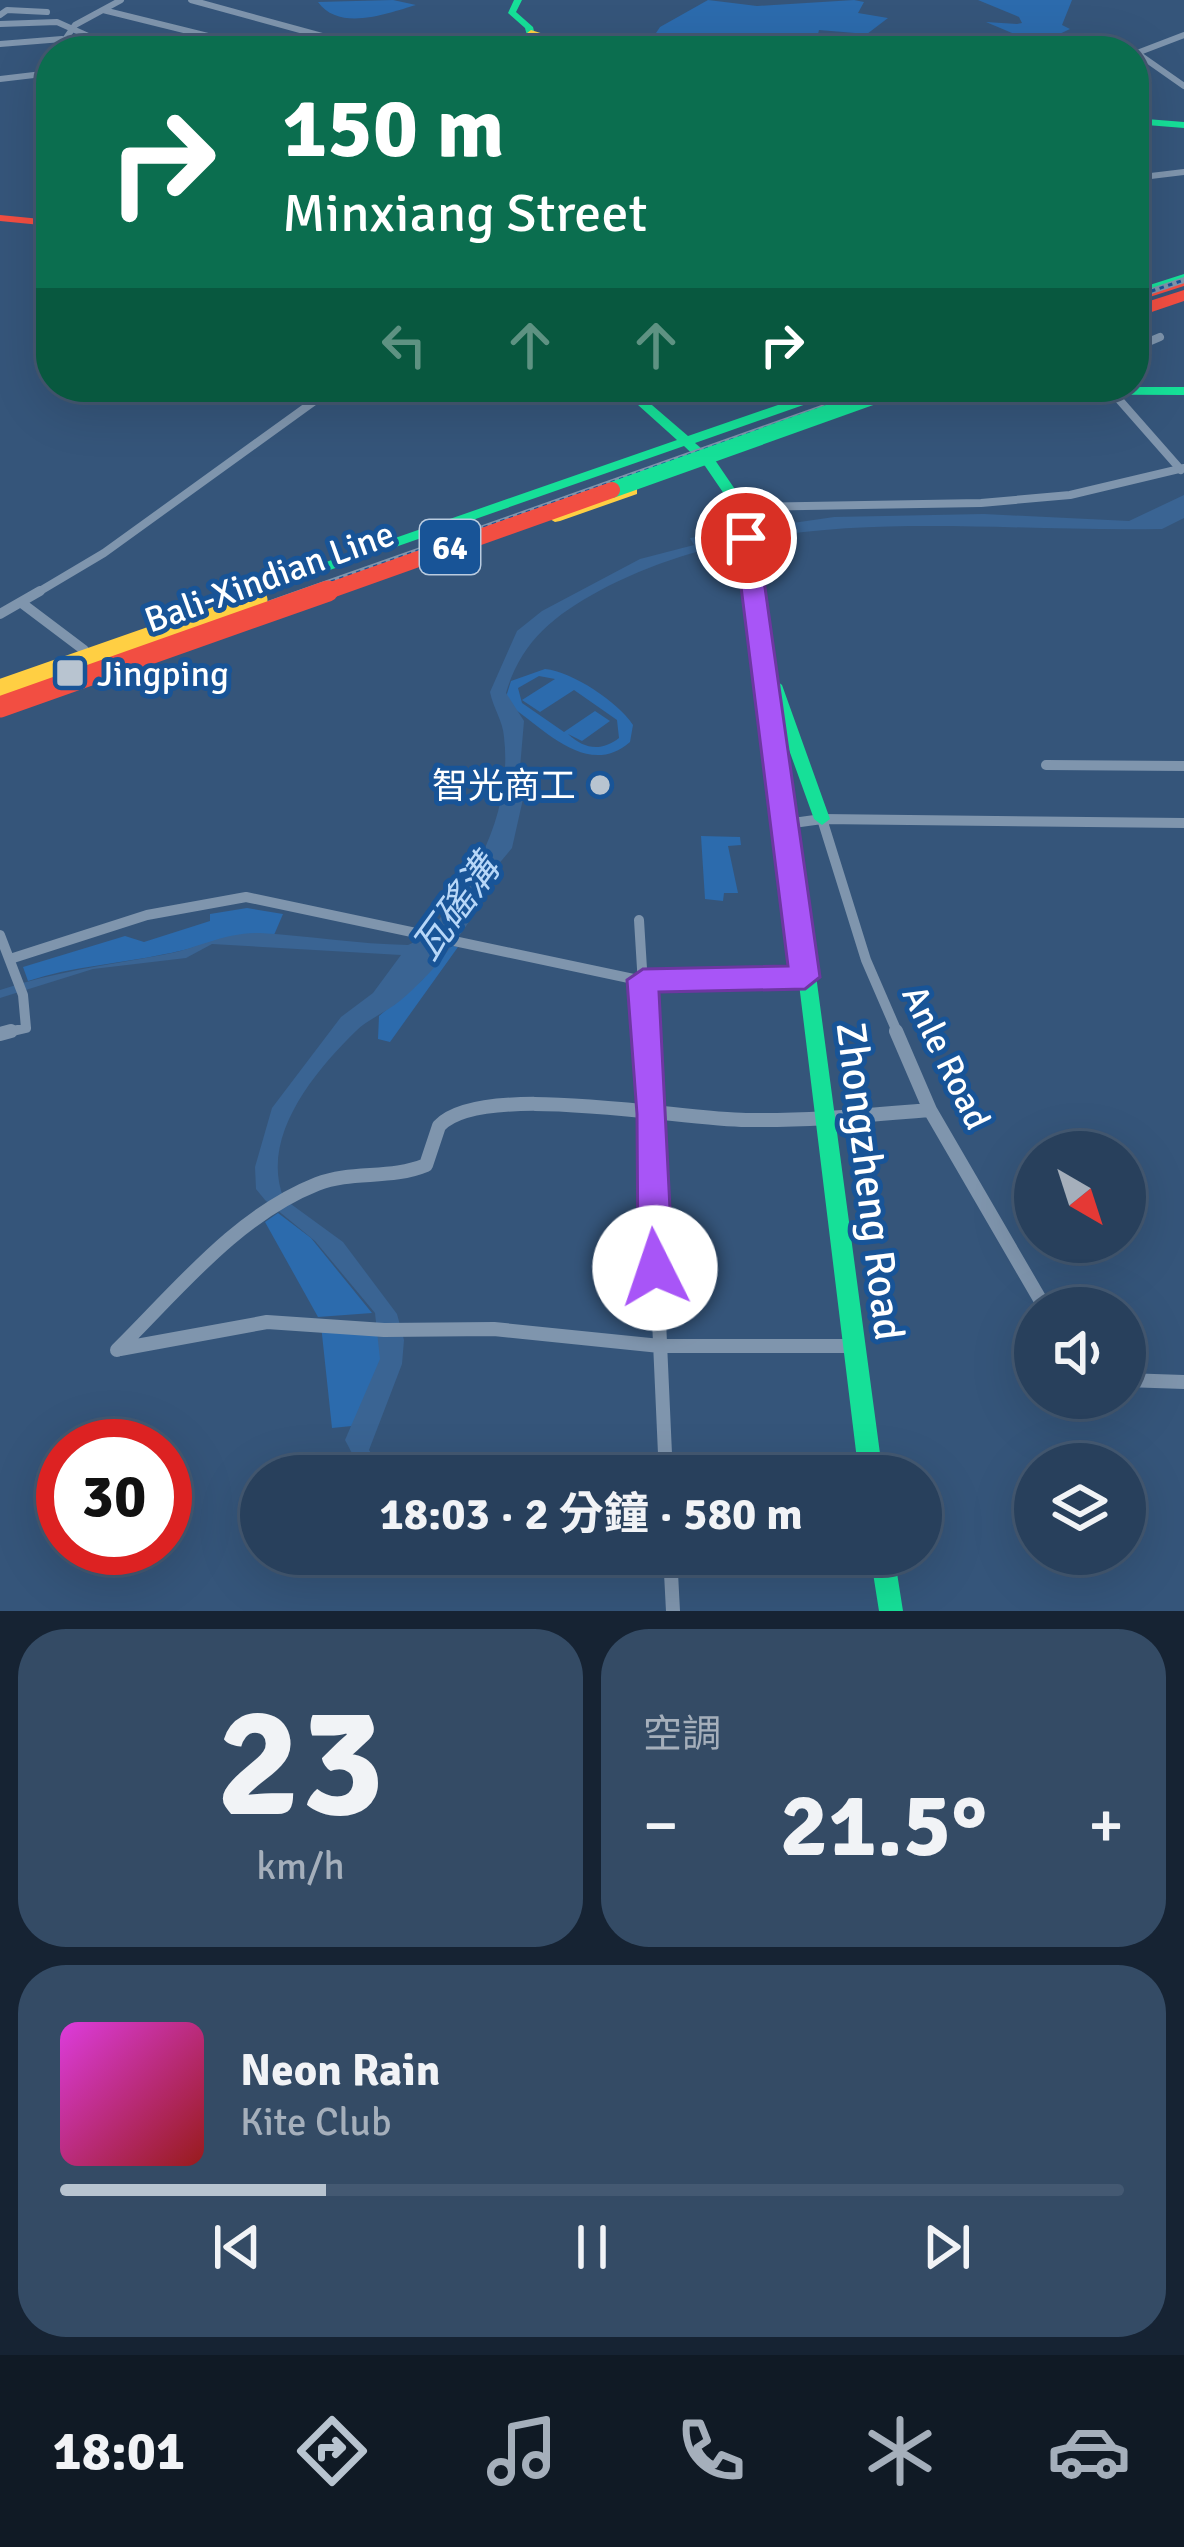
<!DOCTYPE html>
<html lang="zh-TW">
<meta charset="utf-8">
<style>
body{margin:0;font-family:Signika,"Noto Sans TC",sans-serif;background:#344b65;color:#f1f3f6;height:100vh;display:flex;flex-direction:column;font-size:45px;white-space:nowrap}
*{box-sizing:border-box;margin:0}
p{font-size:39px;color:#a5afbb}
.icon{flex:none;width:66px;height:66px;fill:none;stroke:currentColor;stroke-width:2;stroke-linecap:round;stroke-linejoin:round}
.map{position:relative;height:1611px;overflow:hidden}
.panel{display:flex;flex-direction:column;gap:18px;padding:18px;background:#162333;flex:1}
.panel>*{flex:none}
.hud{position:absolute;left:36px;top:36px;width:1113px;height:366px;border-radius:48px;box-shadow:0 12px 48px #0002,0 0 0 3px #445972;background:#0b6e4f;color:#fff;overflow:hidden}
.needle{width:78px;rotate:141deg}
.tools{position:absolute;left:1014px;top:1131px;display:grid;gap:24px}
.tools a{display:grid;place-items:center;width:132px;height:132px;border-radius:50%;background:#28405c;box-shadow:0 12px 48px #0002,0 0 0 3px #445972;font-size:60px}
.speed{position:absolute;left:36px;top:1419px;display:flex;gap:24px;font-size:60px;font-weight:700;text-align:center}
.speed>*{display:grid;place-content:center;width:156px;height:156px;border-radius:50%;background:#28405c;box-shadow:0 12px 48px #0002,0 0 0 3px #445972;line-height:1}
.speed .limit{border:18px solid #d22;background:#fff;color:#111}
.pin{position:absolute;display:grid;place-items:center;width:102px;height:102px;color:#fff;margin:-51px;border:6px solid #fff;border-radius:50%;box-shadow:0 3px 12px #0007}
.me{position:absolute;width:132px;margin:-66px;rotate:356deg;stroke-linejoin:round;filter:drop-shadow(0 0 9px #0008)}
.turn{display:flex;align-items:center;gap:42px;height:252px;padding:0 48px;font-size:54px}
.turn .icon{width:156px;height:156px;stroke-width:2.5}
.turn b{display:block;font-size:84px;line-height:102px}
.lanes{display:flex;align-items:center;height:114px;padding:0 48px;background:#0003;justify-content:center;gap:60px;direction:ltr}
.lanes .off{opacity:.35}
.big{font-size:90px;font-weight:700;line-height:1.1}
.panel .tile{flex:1;display:flex;flex-direction:column;justify-content:center;gap:18px;min-width:0;padding:0 42px;border-radius:48px;background:#344b65}
.panel .dial{align-items:center;gap:0}
.dial b{font-size:156px;line-height:1}
.song{display:flex;align-items:center;gap:36px}
.cover{width:144px;height:144px;border-radius:18px;background:linear-gradient(135deg,hsl(300 70% 55%),hsl(0 70% 35%))}
.played{height:12px;border-radius:6px;background:linear-gradient(90deg,#b8c4d0 25%,#445972 25%)}
.keys{display:flex;justify-content:space-around;direction:ltr}
.heat{display:flex;justify-content:space-between;align-items:center;font-size:66px;direction:ltr}
.panel .tiles{flex:1;display:grid;gap:18px;grid-template-columns:1fr 1fr}
.tile:last-child{grid-column:span 2}
.trip{position:absolute;left:240px;top:1455px;width:702px;height:120px;border-radius:60px;background:#28405c;box-shadow:0 12px 48px #0002,0 0 0 3px #445972;font-weight:700;line-height:120px;text-align:center}
.tab-bar{display:flex;height:192px;justify-content:space-around;align-items:center;background:#101a25;color:#a5afbb}
.tab-bar .icon{width:84px;height:84px}
.tab-bar .selected{color:#b8c4d0}
.tab-bar b{font-size:54px;color:#f1f3f6}
.map>svg:first-child{display:block}
.green{fill:#2c6bad;fill-rule:evenodd}
.water{fill:#3a6493}
.lines{fill:none;stroke-linecap:round;stroke-linejoin:round}
.street-far3{stroke:#7f95ad;stroke-width:6}
.street-far2{stroke:#7f95ad;stroke-width:8}
.street-far1{stroke:#7f95ad;stroke-width:10}
.street{stroke:#7f95ad;stroke-width:14}
.fast{fill:#16e098;fill-rule:evenodd}
.slow{fill:#ffcf43;fill-rule:evenodd}
.jam{fill:#f24e42;fill-rule:evenodd}
.rail-casing{stroke:#7f94ab;stroke-width:6}
.rail{stroke:#185497;stroke-width:3;stroke-dasharray:4.5;stroke-linecap:butt}
.fast-bridge{stroke:#16e098;stroke-width:16}
.slow-bridge{stroke:#ffcf43;stroke-width:21}
.jam-bridge-far1{stroke:#f24e42;stroke-width:16}
.jam-bridge{stroke:#f24e42;stroke-width:21}
.route{fill:#a855f7;stroke:#6d37a1;stroke-width:3}
.poi-dot{fill:#b8c4d0;stroke:#185497;stroke-width:4.5}
.labels{text-anchor:middle;stroke-width:10;stroke-linejoin:round;paint-order:stroke}
.shield{fill:#185497;stroke:#bacce0;stroke-width:3}
.shield-label{font-size:33px;font-weight:bold;fill:#fff}
.street-label{font-size:36px;fill:#fff;stroke:#185497}
.poi-label{font-size:36px;fill:#fff;stroke:#185497;text-anchor:start}
.water-label{font-size:39px;font-style:italic;fill:#b7d7f8;stroke:#185497}
.near-street-label{font-size:42px;fill:#fff;stroke:#185497}
</style>
<div class="map">
<svg width="1184" height="1611" viewBox="0 0 1184 1611">
<rect width="100%" height="100%" fill="#35557a"/>
<!-- green -->
<path class="green" d="M393 0 416 5C391 12 340 33 318 2Z
M708 0 757 6 854 0 864 2 858 13 888 18 867 34 819 30 816 42 825 51H635L660 44 652 39 660 27Z
M978 0H1072L1062 25 1070 29 1051 38 1011 39 1012 33 986 22 1017 24 1022 23 1019 17Z
M545 669C573 672 618 702 633 725L630 742C589 778 546 731 512 707L506 697 511 681ZM539 676 555 679 522 700 540 712 574 690 617 720 619 738C601 752 584 749 568 734L582 741 610 721 595 711 564 732 522 703 518 688Z
M701 836 740 837 741 845 728 846 738 893H724L723 901 705 899Z
M247 908 283 914 274 935C233 930 205 947 165 954 119 964 73 966 28 981L23 967 125 936 144 942 210 921V914Z
M449 945 458 947 390 1042 378 1039 379 1016 422 980Z
M278 1213 311 1238 372 1313 318 1317 265 1222Z
M321 1325 388 1328 381 1385 362 1425 332 1428Z"/>
<!-- water -->
<path class="water" d="M1184 495V518L1162 529C975 533 770 499 599 591 553 616 521 642 506 693L524 721 520 768 525 790 512 848 486 879 490 886C468 927 439 968 401 1000 387 1012 368 1019 356 1031 314 1072 259 1138 284 1199L343 1242 397 1314 404 1340 402 1364 369 1450 385 1476H364L345 1440 380 1359 375 1313 315 1241 265 1200 256 1189 255 1167 272 1108 341 1017 373 993 401 955 212 944 186 958 93 969 0 998V990C54 972 106 965 162 955 197 949 224 932 260 933 309 936 358 944 408 945L421 939C473 887 513 813 504 737 503 721 493 708 490 692L517 631 542 611 640 559 694 545 690 538 834 517 984 514 1129 521Z"/>
<g class="lines">
<!-- street-far3 -->
<path class="street-far3" d="M191 0 344 42
M103 10 269 51
M0 15 7 10 47 12
M0 24 57 22 106 44 107 51
M0 44 62 39
M57 51 75 25 121 0
M1137 53 1184 86
M1137 53 1184 35
M0 79 51 73
M1134 131V142
M1134 178 1184 172"/>
<!-- street-far2 -->
<path class="street-far2" d="M1134 348 1160 337
M1108 387 1181 470
M740 507 981 503 1070 495 1184 468
M35 594 104 553 334 387"/>
<!-- street-far1 -->
<path class="street-far1" d="M23 604 84 650
M0 614 40 591
M1046 765 1184 766
M822 819 866 960 898 1034
M786 824 822 819 1184 823
M639 920 646 1034
M0 935 23 995 26 1028 0 1034
M10 959 147 915 246 897 643 981 805 978"/>
<!-- street -->
<path class="street" d="M646 1031 666 1476
M896 1031 930 1110 1045 1308
M0 1034 11 1031
M120 1349 267 1322 384 1330 494 1329 660 1346H853
M117 1350C177 1291 236 1216 317 1184 352 1170 390 1180 426 1165L439 1126C481 1080 682 1120 746 1120 807 1121 869 1115 930 1110
M1125 1380 1184 1382
M670 1554 673 1611"/>
<!-- fast -->
<path class="fast" d="M514 0H522L516 12 533 27 539 51H531L525 28 508 13Z
M1134 118 1184 122V128L1134 124Z
M1184 274V281L1134 297V290Z
M618 387H631L688 436 830 387H892L895 390 889 394 832 395 695 443 715 460 747 507 777 681 782 685 830 819 822 825 814 819 784 736 883 1476H859L756 631 733 507 705 466 684 446 247 599H237L235 596 237 593 677 440Z
M911 387H1184V395L916 394 883 405 877 401Z
M870 1554H894L903 1611H879Z"/>
<!-- slow -->
<path class="slow" d="M531 30 591 49 592 51H579L528 35 527 33Z
M632 487 637 488V494L560 521 555 522 548 518Z"/>
<!-- jam -->
<path class="jam" d="M0 215 51 220V226L0 221Z
M1184 279V286L1134 302V295Z
M1184 290V301L1134 318V306Z
M679 387 805 389 811 393 805 397 685 391Z"/>
<defs>
<path id="rail" d="M1134 297 1184 280
M0 699 881 387"/>
</defs>
<!-- rail casing -->
<use href="#rail" class="rail-casing"/>
<!-- rail -->
<use href="#rail" class="rail"/>
<!-- fast-bridge -->
<path class="fast-bridge" d="M612 490 900 387"/>
<!-- slow-bridge -->
<path class="slow-bridge" d="M0 690 257 600"/>
<!-- jam-bridge-far1 -->
<path class="jam-bridge-far1" d="M320 594 612 490"/>
<!-- jam-bridge -->
<path class="jam-bridge" d="M0 707 328 591"/>
</g>
<!-- route -->
<path class="route" d="M746 531 758 538 820 977 805 989 659 992 673 1268 668 1279 655 1284 643 1279 638 1268 637 1114 627 980 643 969 788 966 735 538Z"/>
<!-- markers -->
<g class="poi-dot">
<rect x="55" y="658" width="30" height="30" rx="6"/>
<circle cx="600" cy="785" r="12"/>
</g>
<g class="labels">
<!-- shield labels -->
<rect class="shield" x="420" y="520" width="60" height="54" rx="9"/>
<g class="shield-label">
<text x="450" y="559">64</text>
</g>
<!-- street labels -->
<g class="street-label">
<text transform="translate(269 576) rotate(-20)" y="13">Bali-Xindian Line</text>
<text transform="translate(947 1057) rotate(64)" y="13">Anle Road</text>
</g>
<!-- poi labels -->
<g class="poi-label">
<text x="97" y="686">Jingping</text>
<text x="576" y="798" text-anchor="end">智光商工</text>
</g>
<!-- water labels -->
<g class="water-label">
<text transform="translate(455 907) rotate(-54)" y="14">瓦磘溝</text>
</g>
<!-- near-street labels -->
<g class="near-street-label">
<text transform="translate(871 1181) rotate(83)" y="15">Zhongzheng Road</text>
</g>
</g>
</svg>
<div class="tools">
<a><svg class="needle" viewBox="-14 -14 28 28"><path d="M0-13l5 13h-10z" fill="#e53935"/><path d="M0 13l5-13h-10z" fill="#a5afbb"/></svg></a>
<a><svg class="icon" aria-label="sound" viewBox="0 0 24 24"><path d="M4 9h4l5-4v14l-5-4H4zM17 9q2 3 0 6"/></svg></a>
<a><svg class="icon" aria-label="layers" viewBox="0 0 24 24"><path d="M12 4l9 5-9 5-9-5zM3 14l9 5 9-5"/></svg></a>
</div>
<div class="speed"><div class="limit">30</div></div>
<div class="pin" style="left:746px;top:538px;background:#d93025"><svg class="icon" aria-label="arrive" viewBox="0 0 24 24"><path d="M6 21V4h12l-3 4 3 4H6"/></svg></div>
<svg class="me" style="left:655px;top:1268px" viewBox="-20 -20 40 40"><circle r="19" fill="#fff"/><path d="M0-13L10 11 0 6-10 11z" fill="#a855f7"/></svg>
<div class="trip">18:03 · 2 分鐘 · 580 m</div>
<div class="hud">
<div class="turn"><svg class="icon" aria-label="right" viewBox="0 0 24 24"><path d="M7 20v-9h11M14 6l5 5-5 5"/></svg><div><b>150 m</b>Minxiang Street</div></div>
<div class="lanes"><svg class="icon off" aria-label="left" viewBox="0 0 24 24"><path d="M17 20v-9H6M10 6l-5 5 5 5"/></svg><svg class="icon off" aria-label="ahead" viewBox="0 0 24 24"><path d="M12 20V5M6 11l6-6 6 6"/></svg><svg class="icon off" aria-label="ahead" viewBox="0 0 24 24"><path d="M12 20V5M6 11l6-6 6 6"/></svg><svg class="icon" aria-label="right" viewBox="0 0 24 24"><path d="M7 20v-9h11M14 6l5 5-5 5"/></svg></div>
</div>
</div>
<section class="panel">
<div class="tiles">
<div class="tile dial"><b>23</b><p>km/h</p></div>
<div class="tile"><p>空調</p>
<div class="heat"><a>−</a><b class="big">21.5°</b><a>+</a></div>
</div>
<div class="tile">
<div class="song"><i class="cover"></i><div><b>Neon Rain</b><p>Kite Club</p></div></div>
<div class="played"></div>
<div class="keys"><svg class="icon" aria-label="previous" viewBox="0 0 24 24"><path d="M18 5L8 12l10 7zM5 5v14"/></svg><svg class="icon" aria-label="pause" viewBox="0 0 24 24"><path d="M8 5v14M16 5v14"/></svg><svg class="icon" aria-label="next" viewBox="0 0 24 24"><path d="M6 5l10 7-10 7zM19 5v14"/></svg></div>
</div>
</div>
</section>
<nav class="tab-bar">
<b>18:01</b>
<svg class="icon selected" aria-label="directions" viewBox="0 0 24 24"><path d="M12 3l9 9-9 9-9-9zM9 14v-3h6M13 9l2 2-2 2"/></svg>
<svg class="icon" aria-label="music" viewBox="0 0 24 24"><path d="M9 18V5l10-2v13"/><circle cx="6" cy="18" r="3"/><circle cx="16" cy="16" r="3"/></svg>
<svg class="icon" aria-label="phone" viewBox="0 0 24 24"><path d="M5 4h4l2 5-3 2q2 4 5 5l2-3 5 2v4C11 20 4 13 5 4z"/></svg>
<svg class="icon" aria-label="climate" viewBox="0 0 24 24"><path d="M12 3v18M4 7l16 10M4 17L20 7"/></svg>
<svg class="icon" aria-label="car" viewBox="0 0 24 24"><path d="M5 17H2v-5l4-1 3-4h7l3 4 3 1v5h-3M9 17h6M6 11h13"/><circle cx="7" cy="17" r="2"/><circle cx="17" cy="17" r="2"/></svg>
</nav>
